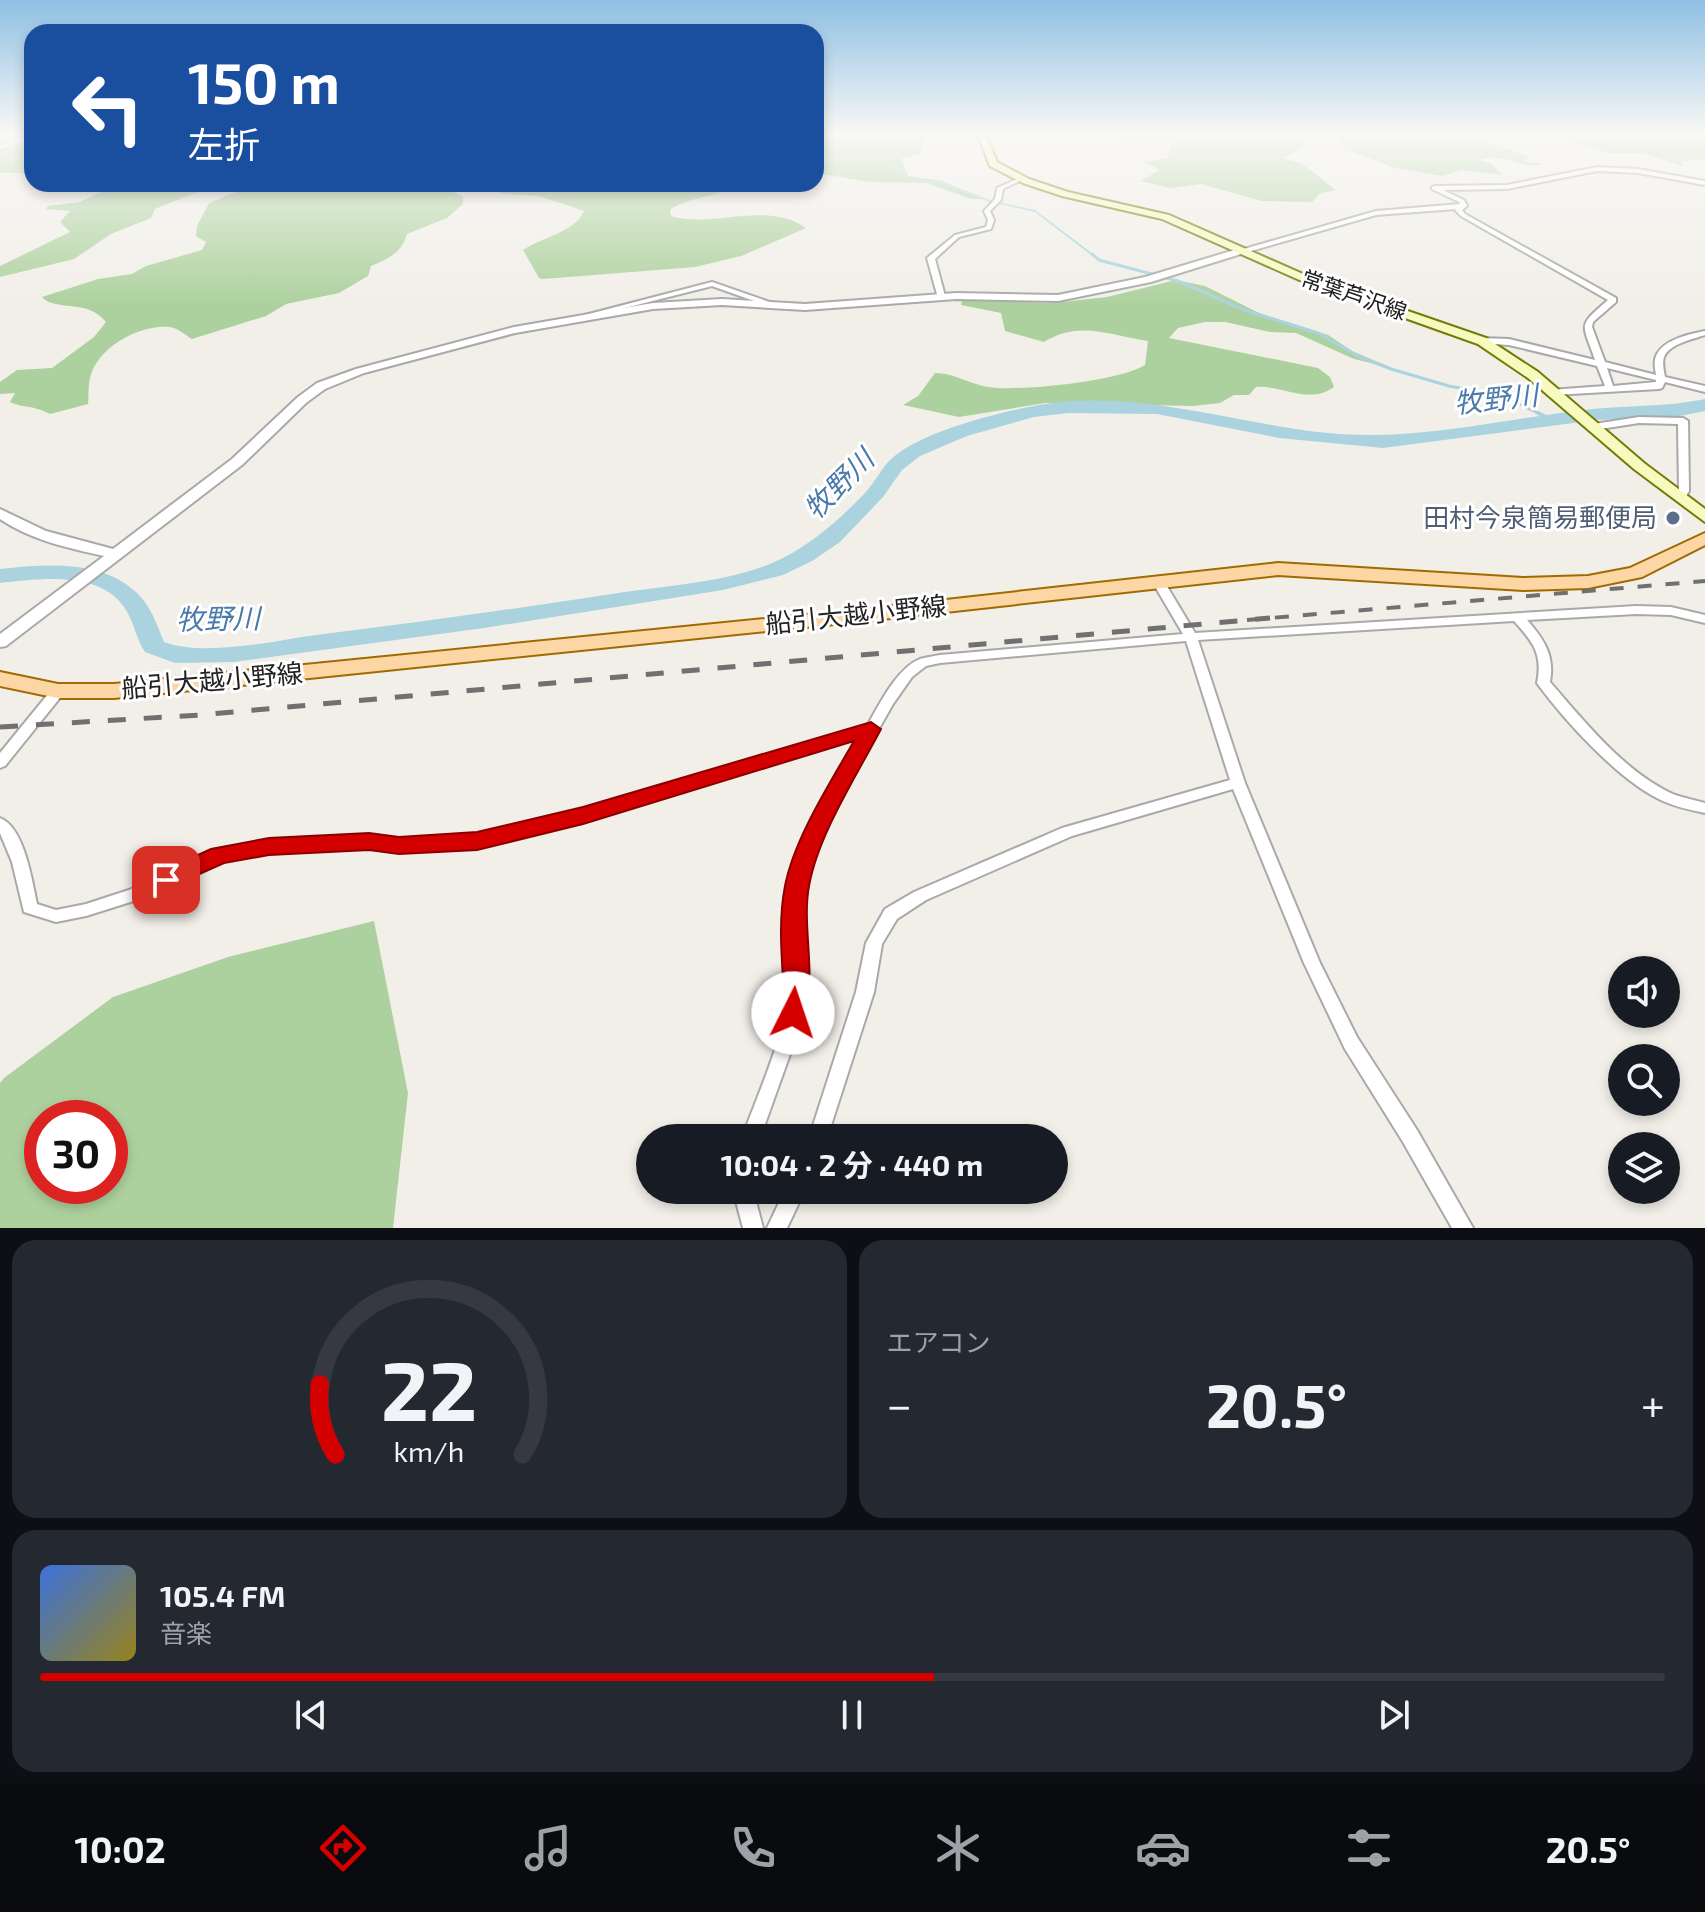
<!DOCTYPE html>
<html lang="ja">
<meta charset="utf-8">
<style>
body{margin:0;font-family:"Exo 2","Noto Sans JP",sans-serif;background:#242831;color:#f1f3f6;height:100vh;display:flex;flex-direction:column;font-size:30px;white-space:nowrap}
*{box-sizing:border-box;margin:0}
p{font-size:26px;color:#9ea1a6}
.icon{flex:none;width:44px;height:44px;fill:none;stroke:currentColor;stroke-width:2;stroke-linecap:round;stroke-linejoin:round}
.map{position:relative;height:1228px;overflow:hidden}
.panel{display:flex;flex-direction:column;gap:12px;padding:12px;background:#0d0f14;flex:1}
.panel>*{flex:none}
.guide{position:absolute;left:24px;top:24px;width:800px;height:168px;border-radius:24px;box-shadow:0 4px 12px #0003;background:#1a4fa0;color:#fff;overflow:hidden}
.tools{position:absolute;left:1608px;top:956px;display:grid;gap:16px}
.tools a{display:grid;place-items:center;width:72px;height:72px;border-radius:50%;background:#171b24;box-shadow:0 4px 12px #0003;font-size:40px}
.speed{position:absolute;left:24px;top:1100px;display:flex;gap:16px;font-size:40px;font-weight:700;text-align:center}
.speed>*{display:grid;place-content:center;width:104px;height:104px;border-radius:50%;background:#171b24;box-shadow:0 4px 12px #0003;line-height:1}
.speed .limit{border:12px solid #d22;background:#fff;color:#111}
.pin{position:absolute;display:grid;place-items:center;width:68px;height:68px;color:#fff;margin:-34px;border-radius:16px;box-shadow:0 4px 12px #0006}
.me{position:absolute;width:88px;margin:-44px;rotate:4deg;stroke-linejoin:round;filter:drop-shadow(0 0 6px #0008)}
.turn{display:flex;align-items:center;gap:28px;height:168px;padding:0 32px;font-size:36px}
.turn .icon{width:104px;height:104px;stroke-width:2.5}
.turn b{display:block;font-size:56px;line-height:68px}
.big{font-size:60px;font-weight:700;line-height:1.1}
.panel .card{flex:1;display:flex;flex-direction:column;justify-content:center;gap:12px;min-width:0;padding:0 28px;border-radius:24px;background:#242831}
.panel .dial{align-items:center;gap:0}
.dial svg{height:208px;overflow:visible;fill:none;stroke:#363941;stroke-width:7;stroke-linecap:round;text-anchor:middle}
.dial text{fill:#f1f3f6;stroke:none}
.song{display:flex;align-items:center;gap:24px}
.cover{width:96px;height:96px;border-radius:12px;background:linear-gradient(135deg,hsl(220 70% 55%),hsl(50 70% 35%))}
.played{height:8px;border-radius:4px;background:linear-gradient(90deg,#d40000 55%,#363941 55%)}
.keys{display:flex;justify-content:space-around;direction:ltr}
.heat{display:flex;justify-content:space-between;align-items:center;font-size:44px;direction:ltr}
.panel .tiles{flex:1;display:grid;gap:12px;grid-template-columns:1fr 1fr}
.card:last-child{grid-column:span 2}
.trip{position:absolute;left:636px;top:1124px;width:432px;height:80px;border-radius:40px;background:#171b24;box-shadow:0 4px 12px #0003;font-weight:700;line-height:80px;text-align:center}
.tab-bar{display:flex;height:128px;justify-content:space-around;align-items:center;background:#090b0e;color:#9ea1a6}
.tab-bar .icon{width:56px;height:56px}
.tab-bar .active{color:#d40000}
.tab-bar b{font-size:36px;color:#f1f3f6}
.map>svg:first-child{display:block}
.forest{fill:#add19e;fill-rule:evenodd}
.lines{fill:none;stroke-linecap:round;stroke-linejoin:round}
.stream-far2{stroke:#aad3df;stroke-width:2}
.stream-far1{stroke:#aad3df;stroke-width:3}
.stream{stroke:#aad3df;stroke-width:4}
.river{fill:#aad3df;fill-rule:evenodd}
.minor-casing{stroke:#a9a9a9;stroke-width:4}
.tertiary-casing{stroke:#a9a9a9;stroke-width:4}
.secondary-casing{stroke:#707d05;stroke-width:4}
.primary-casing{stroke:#a06b00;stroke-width:4}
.minor{fill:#fff;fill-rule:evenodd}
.tertiary{fill:#fff;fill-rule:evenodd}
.secondary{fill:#f7fabf;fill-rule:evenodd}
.primary{fill:#fcd6a4;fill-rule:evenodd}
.rail-far1{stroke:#707070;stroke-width:4;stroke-dasharray:14 14;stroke-linecap:butt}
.rail{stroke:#707070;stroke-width:5;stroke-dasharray:18 18;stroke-linecap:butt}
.route{fill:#d40000;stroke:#8a0000;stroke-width:2}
.service-dot{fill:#5c6f8a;stroke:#fff;stroke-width:3}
.labels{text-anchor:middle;stroke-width:6;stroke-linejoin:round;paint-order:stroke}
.far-street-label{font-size:22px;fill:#222;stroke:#fff}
.service-label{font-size:26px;fill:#4e5e75;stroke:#fff;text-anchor:end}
.street-label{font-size:26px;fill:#222;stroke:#fff}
.water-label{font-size:28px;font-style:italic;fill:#4a7aab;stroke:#fff}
</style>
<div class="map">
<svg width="1705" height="1228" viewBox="0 0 1705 1228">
<rect width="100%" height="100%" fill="#f2efe9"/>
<!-- forest -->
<path class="forest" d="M816 133 918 135 923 140V153L901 159 908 176 942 181 982 199H971L927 183 870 182 816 173Z
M1094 133H1312L1303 140 1304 147 1282 158 1301 163 1336 190 1320 193 1312 202 1262 201 1201 184 1171 188 1140 181 1160 170 1144 162 1167 158 1172 141 1160 139 1135 143Z
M1334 133H1469C1486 143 1509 148 1529 157L1524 161 1543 164C1522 171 1501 150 1480 160L1492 164 1502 175 1461 170 1443 176 1395 168 1345 149Z
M1574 133H1705V159L1681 161 1683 166 1643 153H1610L1574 142 1571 139 1578 137Z
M32 139V173H0V153Z
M70 184H232L192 194 155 209 151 218 111 234 74 259 0 277V266L70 232 60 222 70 211 46 209 48 206 80 202 103 191 67 187Z
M286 184H438L463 197V204L447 218 407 234C402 253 388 259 371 266L368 276 339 293 286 304 266 316 192 339C185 335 178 328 170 327 140 324 97 347 90 378 88 386 89 396 88 404L50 414C33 405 23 408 10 402L15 393 0 394V382L17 370 52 368 94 337 106 322C87 298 55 312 42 297L98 279 132 274 146 266 202 250 206 242 196 236 197 226 209 203 238 191Z
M480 184H734C719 198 689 196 670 210L671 216C712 229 766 200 806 228L741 256 695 267 543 279 539 278 523 250C542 237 574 233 584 211L539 196 499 193Z
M1176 280 1205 286 1259 313 1328 335 1352 351 1392 368 1354 359 1296 333 1270 332 1225 322H1205L1178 328 1169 338 1318 368 1330 377 1334 387C1309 405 1283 385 1256 387L1249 395H1234L1220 403 1193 406 1045 403 959 417 903 405 918 396 935 373C955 373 969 384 988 387 1019 392 1120 381 1145 365L1148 341C1110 335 1079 320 1044 342L1005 331 1001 313 961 305 962 300 1053 303 1107 297Z
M374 921 408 1093 393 1228H0V1083L4 1078 113 997 228 957ZM110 1118V1186H42V1118Z"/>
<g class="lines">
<!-- stream-far2 -->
<path class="stream-far2" d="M895 167 910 181 943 183 990 201 1035 211 1094 256"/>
<!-- stream-far1 -->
<path class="stream-far1" d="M1092 254 1099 260 1178 281 1247 311 1318 333 1358 356 1391 369 1449 386 1502 396 1542 415"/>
<!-- stream -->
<path class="stream" d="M1538 413 1552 420"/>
<!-- river -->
<path class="river" d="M1705 399V411L1675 417 1596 420 1383 448 1279 438 1157 414 1068 413 1034 417 967 436 920 456 902 470 883 497 840 542 812 561 783 575 723 590 484 628 233 662 175 663 145 652C136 639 134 621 124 607 98 570 38 579 0 583V569C44 564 102 559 137 593 151 606 157 625 164 642 205 657 273 641 316 635 415 623 513 609 612 594 663 586 722 583 770 564 808 548 838 521 866 492 875 482 881 469 890 460 922 431 991 415 1033 406 1133 387 1229 423 1328 433 1416 442 1505 418 1593 409 1631 405 1667 407 1705 399Z"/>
<defs>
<path id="minor" d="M1597 167 1638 169 1705 181V185L1638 173 1597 171 1507 189 1443 190 1464 200 1467 206 1462 210 1465 214 1616 298V302L1593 322 1592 327 1605 362 1656 375C1655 368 1653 361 1657 354 1665 339 1690 334 1705 331V335C1693 339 1669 344 1664 357 1662 363 1664 371 1665 377L1705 386V392L1665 382 1662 388 1659 389 1553 395 1550 394V390L1605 386 1597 366 1509 345 1479 343V339L1482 338 1509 339 1595 360C1582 322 1577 327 1608 300L1461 216 1455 210 1456 209 1376 215 1244 253 1237 251 1376 211 1460 204 1459 202 1432 189V187L1434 186 1507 185ZM1607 368 1656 380V382L1613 386Z
M1019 178 1024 179 1003 189 1001 200 990 211 994 220 991 229 959 237 935 259 945 296 938 298 927 258 955 235 986 227 988 220 984 211 995 199 997 188Z
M712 282 778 305 771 307 712 286 589 317 585 315Z
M1639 417 1683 418 1688 421 1689 491 1684 500H1676L1675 498 1679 491 1678 424 1639 423 1594 430 1589 427 1594 424Z
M1159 580 1165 583 1195 633 1636 606 1671 607 1705 615V623L1671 615 1636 614 1527 620C1544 639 1555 656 1550 682 1584 721 1626 774 1675 795 1684 798 1695 800 1705 803V813C1691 810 1676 807 1663 801 1620 782 1565 721 1537 683 1543 654 1533 642 1514 621L1198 640 1245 783 1320 963 1357 1037 1417 1130 1473 1228H1452L1403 1142 1345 1049 1304 963 1233 789 1072 836 926 900 897 919 882 944 874 992 827 1138H809L856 992 866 943 885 909 914 892 1062 828 1230 780 1186 641 940 663 926 666 912 677 893 704 830 815 805 883 800 920 805 993 798 1032 760 1138H742C757 1096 786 1034 787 991 789 954 779 917 790 881 806 829 834 783 860 737L583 820 477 847 399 851 369 847 269 852 222 860 140 899 86 916 56 922 24 912 12 862 0 833V818C24 827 32 880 37 904L56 910 86 904 129 890 214 851 269 840 369 835 399 839 477 835 583 810 867 726C879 705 897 668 920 659 927 657 934 656 940 655L1183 634 1153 583Z
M58 687 65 691 63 694 5 766 0 768V753L53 688Z
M733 1190H753L763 1228H743Z
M785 1190H805L787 1228H767Z"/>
<path id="tertiary" d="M32 133V138L0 150V145Z
M1241 248 1244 249V253L1151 282 1058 301 956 299 805 310 722 305 653 309 515 333 364 373 325 389 306 403 242 465 6 646 0 647V634L104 556C68 548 31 540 0 519V509L46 531 113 549 232 459 298 397 317 383 356 369 514 327 653 303 722 299 805 304 956 293 1058 295 1145 277Z"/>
<path id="secondary" d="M977 133H985L997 162 1029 179 1068 192 1169 215 1312 278 1486 338 1538 372 1644 463 1705 509V522L1634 469 1528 378 1478 344 1304 282 1162 219 1062 196 1023 183 990 166Z"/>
<path id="primary" d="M1705 533V545L1642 577 1588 588 1523 590 1278 575 864 621 114 698H58L0 686V672L58 684H114L864 609 1278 563 1523 578 1588 576 1630 568Z"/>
</defs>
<!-- minor casing -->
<use href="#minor" class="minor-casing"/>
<!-- tertiary casing -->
<use href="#tertiary" class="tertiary-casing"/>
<!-- secondary casing -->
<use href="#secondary" class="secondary-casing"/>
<!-- primary casing -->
<use href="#primary" class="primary-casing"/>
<!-- minor -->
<use href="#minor" class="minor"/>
<!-- tertiary -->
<use href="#tertiary" class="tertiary"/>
<!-- secondary -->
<use href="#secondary" class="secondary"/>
<!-- primary -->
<use href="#primary" class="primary"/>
<!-- rail-far1 -->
<path class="rail-far1" d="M1247 620 1705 581"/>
<!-- rail -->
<path class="rail" d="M0 727 200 715 1270 618"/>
</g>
<!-- sky -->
<linearGradient id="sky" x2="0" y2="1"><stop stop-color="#8fc0e4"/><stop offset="0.44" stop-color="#f9f8f5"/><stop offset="1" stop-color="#f9f8f5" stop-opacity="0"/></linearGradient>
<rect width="1705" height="305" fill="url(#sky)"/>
<!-- route -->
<path class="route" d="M871 722 881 729C857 775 818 835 809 886 801 928 819 984 802 1021L793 1024 783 1021C777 1008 783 993 783 979 781 947 779 917 785 886 794 839 830 783 854 741L583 824 477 850 399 854 369 850 269 855 224 863 166 889 158 886 154 880 158 873 211 849 269 838 369 833 399 837 477 832 583 807Z"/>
<!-- markers -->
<circle class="service-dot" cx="1673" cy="518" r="8"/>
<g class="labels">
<!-- far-street labels -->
<g class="far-street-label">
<text transform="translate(1354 295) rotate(19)" y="8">常葉芦沢線</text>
</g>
<!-- service labels -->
<g class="service-label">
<text x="1657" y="527">田村今泉簡易郵便局</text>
</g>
<!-- street labels -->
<g class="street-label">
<text transform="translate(856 615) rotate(-6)" y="9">船引大越小野線</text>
<text transform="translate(212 681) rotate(-5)" y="9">船引大越小野線</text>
</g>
<!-- water labels -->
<g class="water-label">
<text transform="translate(1496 399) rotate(-6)" y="10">牧野川</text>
<text transform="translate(839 484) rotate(-45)" y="10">牧野川</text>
<text transform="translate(218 619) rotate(-1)" y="10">牧野川</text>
</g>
</g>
</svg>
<div class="tools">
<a><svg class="icon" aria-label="sound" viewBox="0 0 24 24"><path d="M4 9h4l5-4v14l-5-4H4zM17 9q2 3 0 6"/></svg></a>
<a><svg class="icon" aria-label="search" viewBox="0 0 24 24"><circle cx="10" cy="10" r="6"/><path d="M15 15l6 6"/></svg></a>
<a><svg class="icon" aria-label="layers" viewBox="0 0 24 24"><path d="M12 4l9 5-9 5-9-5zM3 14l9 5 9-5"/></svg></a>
</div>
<div class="speed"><div class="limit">30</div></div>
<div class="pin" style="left:166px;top:880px;background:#d93025"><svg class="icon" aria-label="arrive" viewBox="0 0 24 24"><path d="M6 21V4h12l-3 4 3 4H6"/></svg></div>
<svg class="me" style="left:793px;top:1013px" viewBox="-20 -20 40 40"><circle r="19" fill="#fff"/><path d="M0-13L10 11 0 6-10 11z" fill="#d40000"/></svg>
<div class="trip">10:04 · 2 分 · 440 m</div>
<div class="guide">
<div class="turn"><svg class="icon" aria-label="left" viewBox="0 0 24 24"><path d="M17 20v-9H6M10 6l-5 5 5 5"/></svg><div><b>150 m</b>左折</div></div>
</div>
</div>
<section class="panel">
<div class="tiles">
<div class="card dial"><svg viewBox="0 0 100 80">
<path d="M14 69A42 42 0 1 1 86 69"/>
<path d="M14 69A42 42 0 0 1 8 42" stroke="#d40000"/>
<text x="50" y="56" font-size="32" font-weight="700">22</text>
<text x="50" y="72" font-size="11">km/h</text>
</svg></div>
<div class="card"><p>エアコン</p>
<div class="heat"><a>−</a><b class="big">20.5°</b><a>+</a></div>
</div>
<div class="card">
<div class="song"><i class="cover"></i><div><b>105.4 FM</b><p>音楽</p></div></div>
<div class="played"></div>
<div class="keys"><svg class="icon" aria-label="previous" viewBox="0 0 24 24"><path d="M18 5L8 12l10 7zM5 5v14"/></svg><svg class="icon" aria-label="pause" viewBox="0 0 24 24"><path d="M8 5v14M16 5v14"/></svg><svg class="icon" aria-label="next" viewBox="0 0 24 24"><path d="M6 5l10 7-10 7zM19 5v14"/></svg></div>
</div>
</div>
</section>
<nav class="tab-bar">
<b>10:02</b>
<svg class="icon active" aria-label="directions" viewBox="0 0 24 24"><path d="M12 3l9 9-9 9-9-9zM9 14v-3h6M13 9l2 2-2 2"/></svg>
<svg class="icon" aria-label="music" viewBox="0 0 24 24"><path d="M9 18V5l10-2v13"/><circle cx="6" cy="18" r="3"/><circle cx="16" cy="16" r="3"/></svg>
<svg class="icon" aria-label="phone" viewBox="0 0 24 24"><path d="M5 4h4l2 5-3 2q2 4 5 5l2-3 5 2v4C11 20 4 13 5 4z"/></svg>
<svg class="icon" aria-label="climate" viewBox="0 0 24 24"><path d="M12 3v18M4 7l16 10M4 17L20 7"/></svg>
<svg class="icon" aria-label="car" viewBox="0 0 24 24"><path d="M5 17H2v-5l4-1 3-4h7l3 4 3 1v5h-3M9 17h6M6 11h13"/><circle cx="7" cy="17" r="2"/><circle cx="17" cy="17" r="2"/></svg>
<svg class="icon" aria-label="filters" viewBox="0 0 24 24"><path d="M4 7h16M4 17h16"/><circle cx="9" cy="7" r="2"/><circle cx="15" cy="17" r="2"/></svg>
<b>20.5°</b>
</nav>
